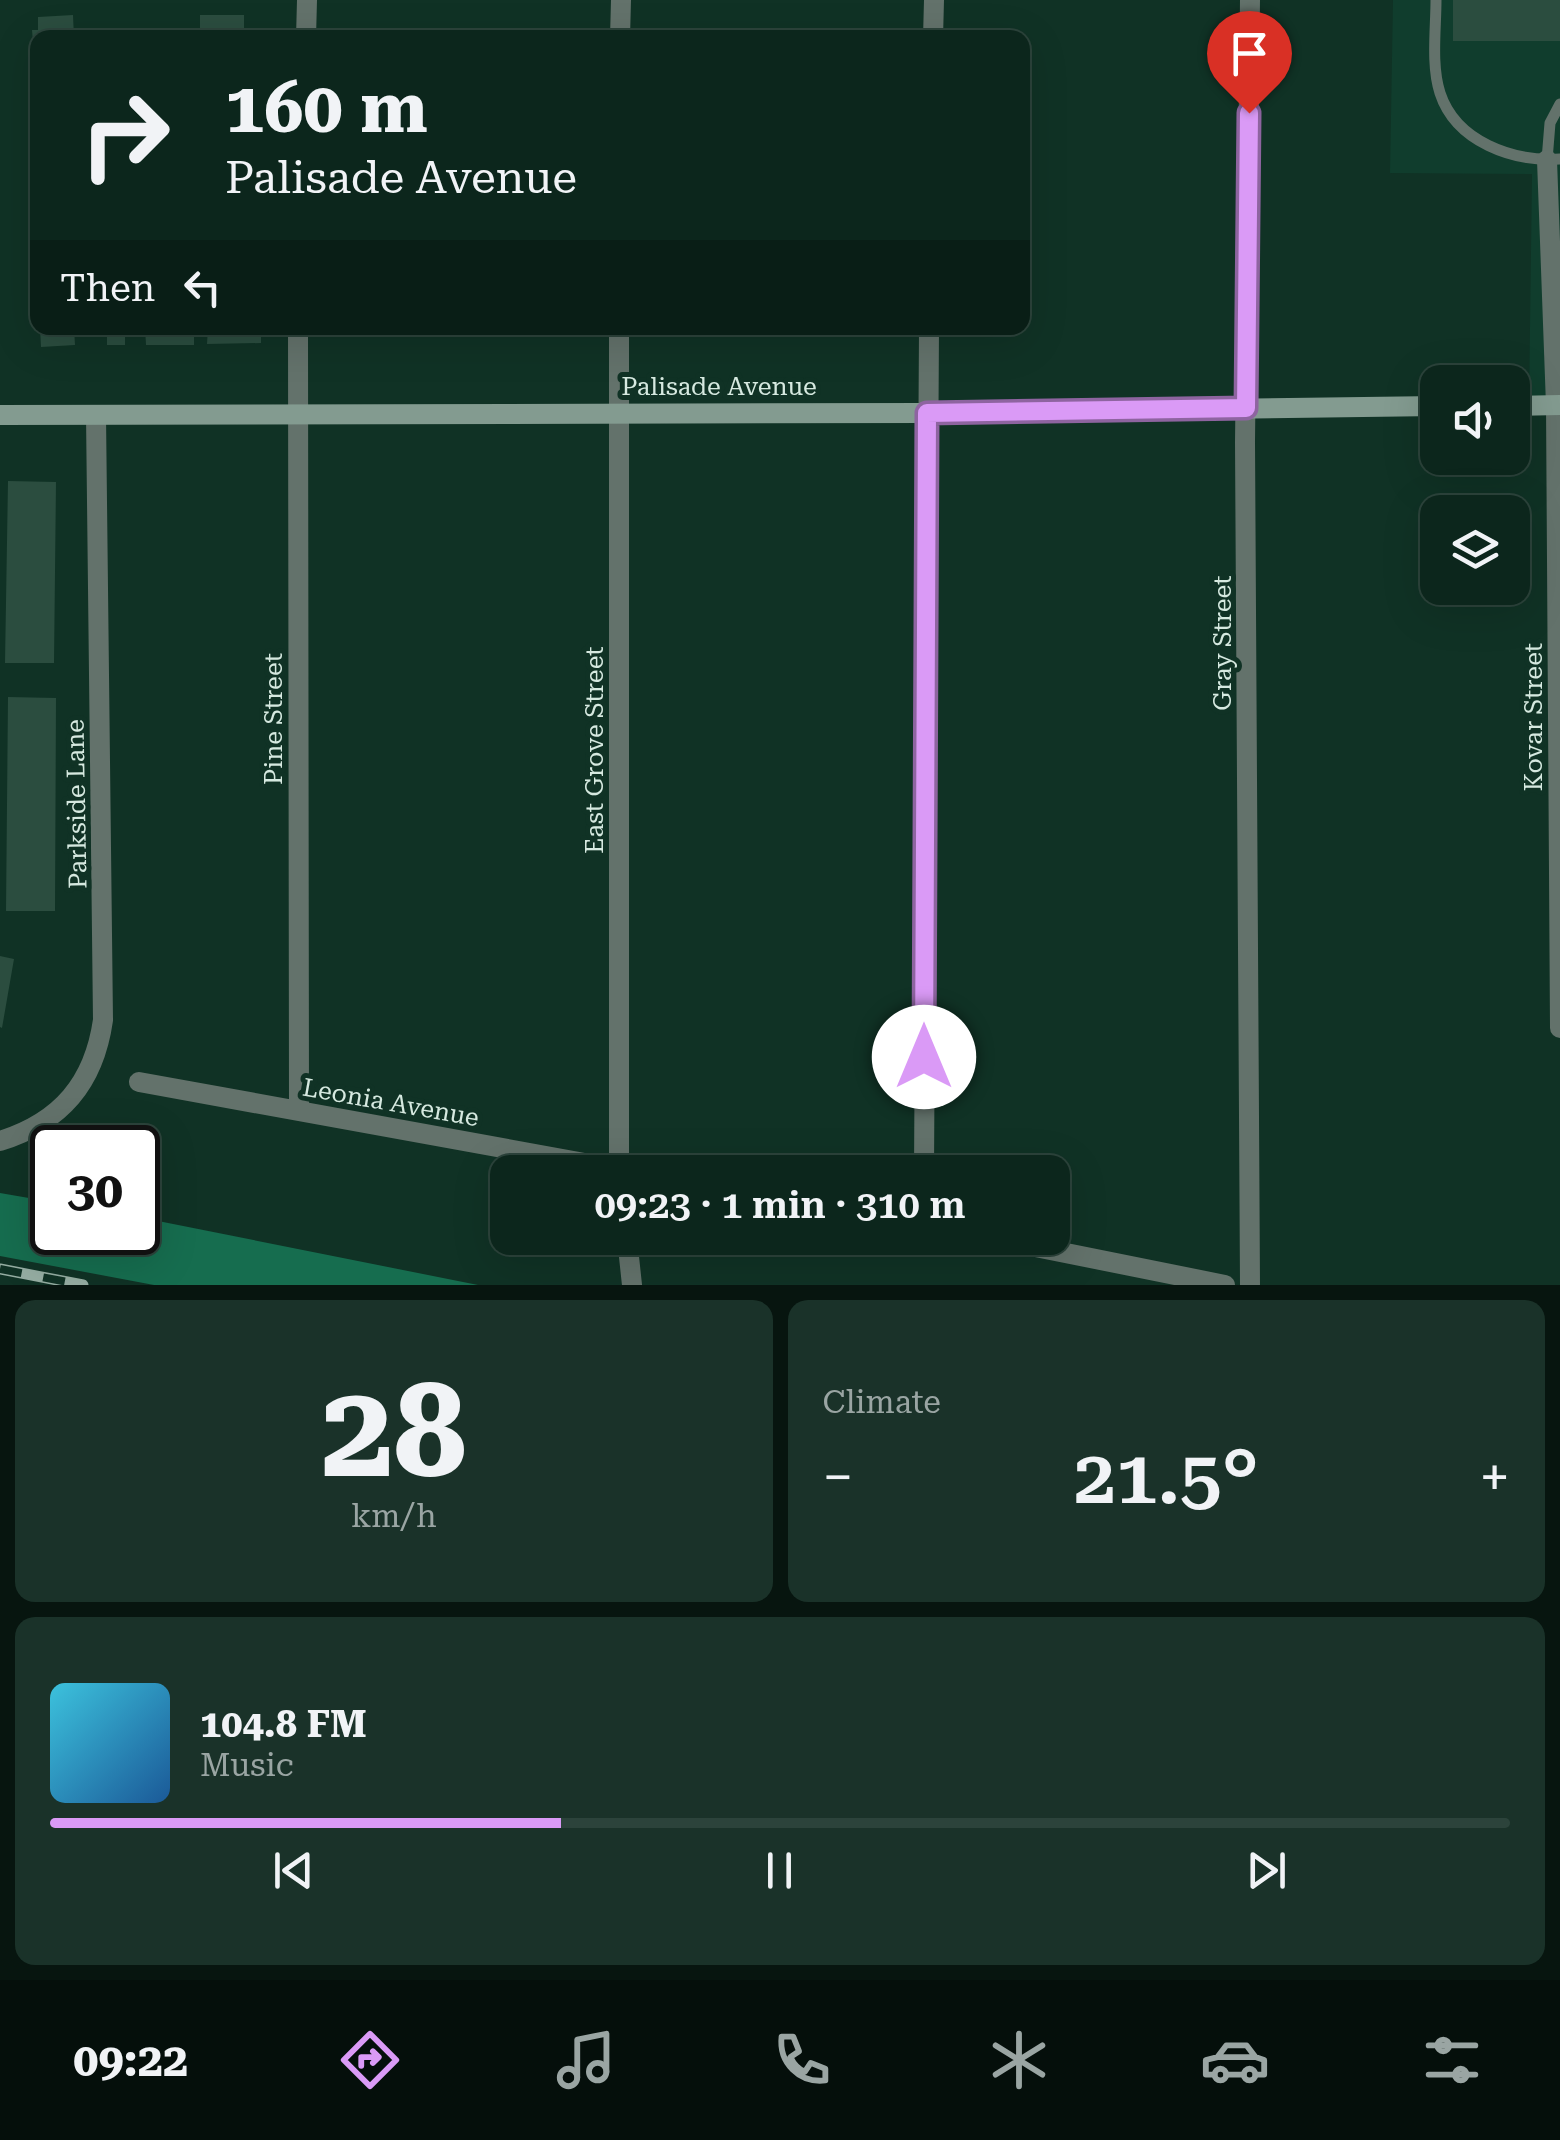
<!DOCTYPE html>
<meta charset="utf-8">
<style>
body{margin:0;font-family:"Roboto Serif",serif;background:#1a3229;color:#f1f3f6;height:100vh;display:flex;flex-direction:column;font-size:38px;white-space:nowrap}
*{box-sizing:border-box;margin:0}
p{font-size:32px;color:#9aa5a3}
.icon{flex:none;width:55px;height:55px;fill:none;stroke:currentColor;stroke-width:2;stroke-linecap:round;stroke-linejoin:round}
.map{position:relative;height:1285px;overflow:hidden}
.panel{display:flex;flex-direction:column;gap:15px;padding:15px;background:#07150f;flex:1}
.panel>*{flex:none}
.hud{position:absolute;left:30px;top:30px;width:1000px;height:305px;border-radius:20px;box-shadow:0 10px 40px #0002,0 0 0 2px #2c433b;background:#0c261c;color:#f1f3f6;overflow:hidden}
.buttons{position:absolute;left:1420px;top:365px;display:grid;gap:20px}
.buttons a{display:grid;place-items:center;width:110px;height:110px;border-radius:20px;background:#0c261c;box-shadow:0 10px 40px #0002,0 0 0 2px #2c433b;font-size:50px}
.speed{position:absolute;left:30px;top:1125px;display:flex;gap:20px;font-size:50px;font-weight:700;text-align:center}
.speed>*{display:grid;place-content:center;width:130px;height:130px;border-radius:50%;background:#0c261c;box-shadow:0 10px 40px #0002,0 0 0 2px #2c433b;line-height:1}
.speed .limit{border:5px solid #111;border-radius:15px;background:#fff;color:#111}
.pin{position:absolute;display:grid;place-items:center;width:85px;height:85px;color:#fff;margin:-102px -42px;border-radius:50% 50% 50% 0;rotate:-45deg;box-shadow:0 0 10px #0007}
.pin .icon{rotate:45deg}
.me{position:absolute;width:110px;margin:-55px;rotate:0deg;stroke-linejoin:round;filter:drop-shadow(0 0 8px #0008)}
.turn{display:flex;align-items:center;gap:35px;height:210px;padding:0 30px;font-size:45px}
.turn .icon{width:130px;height:130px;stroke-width:2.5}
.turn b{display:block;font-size:70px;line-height:85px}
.then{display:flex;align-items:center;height:95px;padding:0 30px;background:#0003;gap:20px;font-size:38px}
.big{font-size:75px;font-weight:600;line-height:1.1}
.panel .tile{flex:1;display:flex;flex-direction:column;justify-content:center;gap:15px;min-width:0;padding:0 35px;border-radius:20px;background:#1a3229}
.panel .dial{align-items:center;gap:0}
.dial b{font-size:130px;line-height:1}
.song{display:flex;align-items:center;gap:30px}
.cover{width:120px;height:120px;border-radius:15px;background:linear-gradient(135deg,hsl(190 70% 55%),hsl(210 70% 35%))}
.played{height:10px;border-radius:5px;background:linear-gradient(90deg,#da9af6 35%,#2c433b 35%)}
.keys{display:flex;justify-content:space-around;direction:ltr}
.heat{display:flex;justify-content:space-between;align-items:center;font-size:55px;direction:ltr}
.panel .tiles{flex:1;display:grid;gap:15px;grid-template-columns:1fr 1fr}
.tile:last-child{grid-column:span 2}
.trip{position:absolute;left:490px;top:1155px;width:580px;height:100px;border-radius:20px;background:#0c261c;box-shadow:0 10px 40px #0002,0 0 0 2px #2c433b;font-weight:600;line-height:100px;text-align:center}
.tab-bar{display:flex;height:160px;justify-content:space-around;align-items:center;background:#050f0b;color:#9aa5a3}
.tab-bar .icon{width:70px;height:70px}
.tab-bar .selected{color:#da9af6}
.tab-bar b{font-size:45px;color:#f1f3f6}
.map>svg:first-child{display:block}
.built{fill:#103d2d}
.forest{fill:#166d4f}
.building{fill:#2b4d3f}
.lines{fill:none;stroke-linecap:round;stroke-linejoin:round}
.lane{stroke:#63726b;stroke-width:11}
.street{stroke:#63726b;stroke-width:20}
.secondary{stroke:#839b90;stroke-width:20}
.rail-casing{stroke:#95ada2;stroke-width:11}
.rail{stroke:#103225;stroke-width:8;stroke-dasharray:22;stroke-linecap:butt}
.route-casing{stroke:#8e64a0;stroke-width:25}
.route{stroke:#da9af6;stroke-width:18}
.labels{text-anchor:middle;stroke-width:10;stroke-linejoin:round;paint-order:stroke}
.street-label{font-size:25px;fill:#d6e9e0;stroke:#103225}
</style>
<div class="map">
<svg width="1560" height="1285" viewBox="0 0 1560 1285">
<rect width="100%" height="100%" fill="#103225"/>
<!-- built -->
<path class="built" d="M1393 0H1560V405H1529L1532 174 1390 173Z"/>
<!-- forest -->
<path class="forest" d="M0 1193 52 1202V1232H138V1217L478 1285H154L0 1256Z"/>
<!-- building -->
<path class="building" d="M1453 0H1560V41H1453Z
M73 15 74 38H38L33 42 32 30H38V17Z
M200 15H244V38H200Z
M40 328H74L75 345 41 347Z
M91 328H125V345H107V335L91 336Z
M145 328H194V345H146Z
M208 328H261V343L207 344Z
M8 481 56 482 54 663H5Z
M8 697 56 698 55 911H6Z
M0 956 14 959 2 1028 0 1027Z"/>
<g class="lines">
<!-- lane -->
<path class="lane" d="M1436 0C1436 29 1431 65 1440 93 1456 142 1513 162 1560 159
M1547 160 1550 123 1560 104"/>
<!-- street -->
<path class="street" d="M306 38 307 0
M620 38 621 0
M933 38 934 0
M1547 160 1556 405 1560 1028
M298 328 299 1111
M619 328V1172
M139 1082 634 1172
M0 1141C61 1122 94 1083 103 1020L96 415
M924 1172 929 328
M627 1238 632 1285
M991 1238 1225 1285
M1250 1285 1245 442 1250 0"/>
<!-- secondary -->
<path class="secondary" d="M1512 406 1560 405
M0 415 927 413 1438 406"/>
<defs>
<path id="rail" d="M0 1269 83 1285"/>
</defs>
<!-- rail casing -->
<use href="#rail" class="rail-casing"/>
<!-- rail -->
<use href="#rail" class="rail"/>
</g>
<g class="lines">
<defs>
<path id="route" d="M924 1057 927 413 1246 408 1249 113"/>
</defs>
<!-- route casing -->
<use href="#route" class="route-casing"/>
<!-- route -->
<use href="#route" class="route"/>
</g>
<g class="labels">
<!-- street labels -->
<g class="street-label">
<text x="719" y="395">Palisade Avenue</text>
<text transform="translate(1222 643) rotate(-90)" y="9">Gray Street</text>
<text transform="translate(1533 717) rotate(-90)" y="9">Kovar Street</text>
<text transform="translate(273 719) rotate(-90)" y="9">Pine Street</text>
<text transform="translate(594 750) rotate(-90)" y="9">East Grove Street</text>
<text transform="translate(76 804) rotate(-91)" y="9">Parkside Lane</text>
<text transform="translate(391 1102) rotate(10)" y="9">Leonia Avenue</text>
</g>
</g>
</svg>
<div class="buttons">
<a><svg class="icon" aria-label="sound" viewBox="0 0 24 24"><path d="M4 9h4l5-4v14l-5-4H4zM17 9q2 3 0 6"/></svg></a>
<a><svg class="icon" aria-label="layers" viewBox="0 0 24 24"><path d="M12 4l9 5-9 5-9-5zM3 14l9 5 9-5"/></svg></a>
</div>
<div class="speed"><div class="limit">30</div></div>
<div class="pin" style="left:1249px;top:113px;background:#d93025"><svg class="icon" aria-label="arrive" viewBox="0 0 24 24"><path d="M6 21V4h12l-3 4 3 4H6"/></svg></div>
<svg class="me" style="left:924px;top:1057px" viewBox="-20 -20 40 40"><circle r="19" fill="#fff"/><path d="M0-13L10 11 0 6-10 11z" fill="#da9af6"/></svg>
<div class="trip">09:23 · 1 min · 310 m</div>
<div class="hud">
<div class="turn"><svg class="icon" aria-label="right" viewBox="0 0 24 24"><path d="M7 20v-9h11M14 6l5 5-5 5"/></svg><div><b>160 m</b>Palisade Avenue</div></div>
<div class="then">Then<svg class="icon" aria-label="left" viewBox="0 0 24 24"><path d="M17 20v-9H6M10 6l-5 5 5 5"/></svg></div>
</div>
</div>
<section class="panel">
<div class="tiles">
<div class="tile dial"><b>28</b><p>km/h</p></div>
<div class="tile"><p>Climate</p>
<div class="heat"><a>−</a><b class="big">21.5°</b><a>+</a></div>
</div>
<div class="tile">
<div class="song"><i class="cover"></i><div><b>104.8 FM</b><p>Music</p></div></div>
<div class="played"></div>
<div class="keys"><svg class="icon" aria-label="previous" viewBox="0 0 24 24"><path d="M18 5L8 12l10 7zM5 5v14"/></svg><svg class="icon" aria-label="pause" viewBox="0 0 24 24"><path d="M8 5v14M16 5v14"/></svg><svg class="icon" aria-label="next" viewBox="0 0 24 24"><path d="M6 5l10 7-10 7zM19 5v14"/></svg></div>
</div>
</div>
</section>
<nav class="tab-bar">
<b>09:22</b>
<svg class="icon selected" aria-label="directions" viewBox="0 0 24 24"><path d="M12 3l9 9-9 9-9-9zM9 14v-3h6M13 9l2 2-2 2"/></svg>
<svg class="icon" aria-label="music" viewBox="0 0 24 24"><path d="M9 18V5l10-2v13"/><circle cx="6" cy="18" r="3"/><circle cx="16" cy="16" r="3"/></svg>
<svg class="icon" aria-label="phone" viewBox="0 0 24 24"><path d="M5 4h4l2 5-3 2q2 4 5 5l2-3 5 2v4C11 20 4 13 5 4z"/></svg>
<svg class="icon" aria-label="climate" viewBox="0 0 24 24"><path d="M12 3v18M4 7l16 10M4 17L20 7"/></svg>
<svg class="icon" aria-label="car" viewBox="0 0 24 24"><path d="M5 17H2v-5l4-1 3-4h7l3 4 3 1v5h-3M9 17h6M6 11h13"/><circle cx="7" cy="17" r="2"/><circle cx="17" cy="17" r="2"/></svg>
<svg class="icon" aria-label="filters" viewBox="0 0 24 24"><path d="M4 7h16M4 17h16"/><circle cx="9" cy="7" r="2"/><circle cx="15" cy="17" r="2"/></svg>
</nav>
